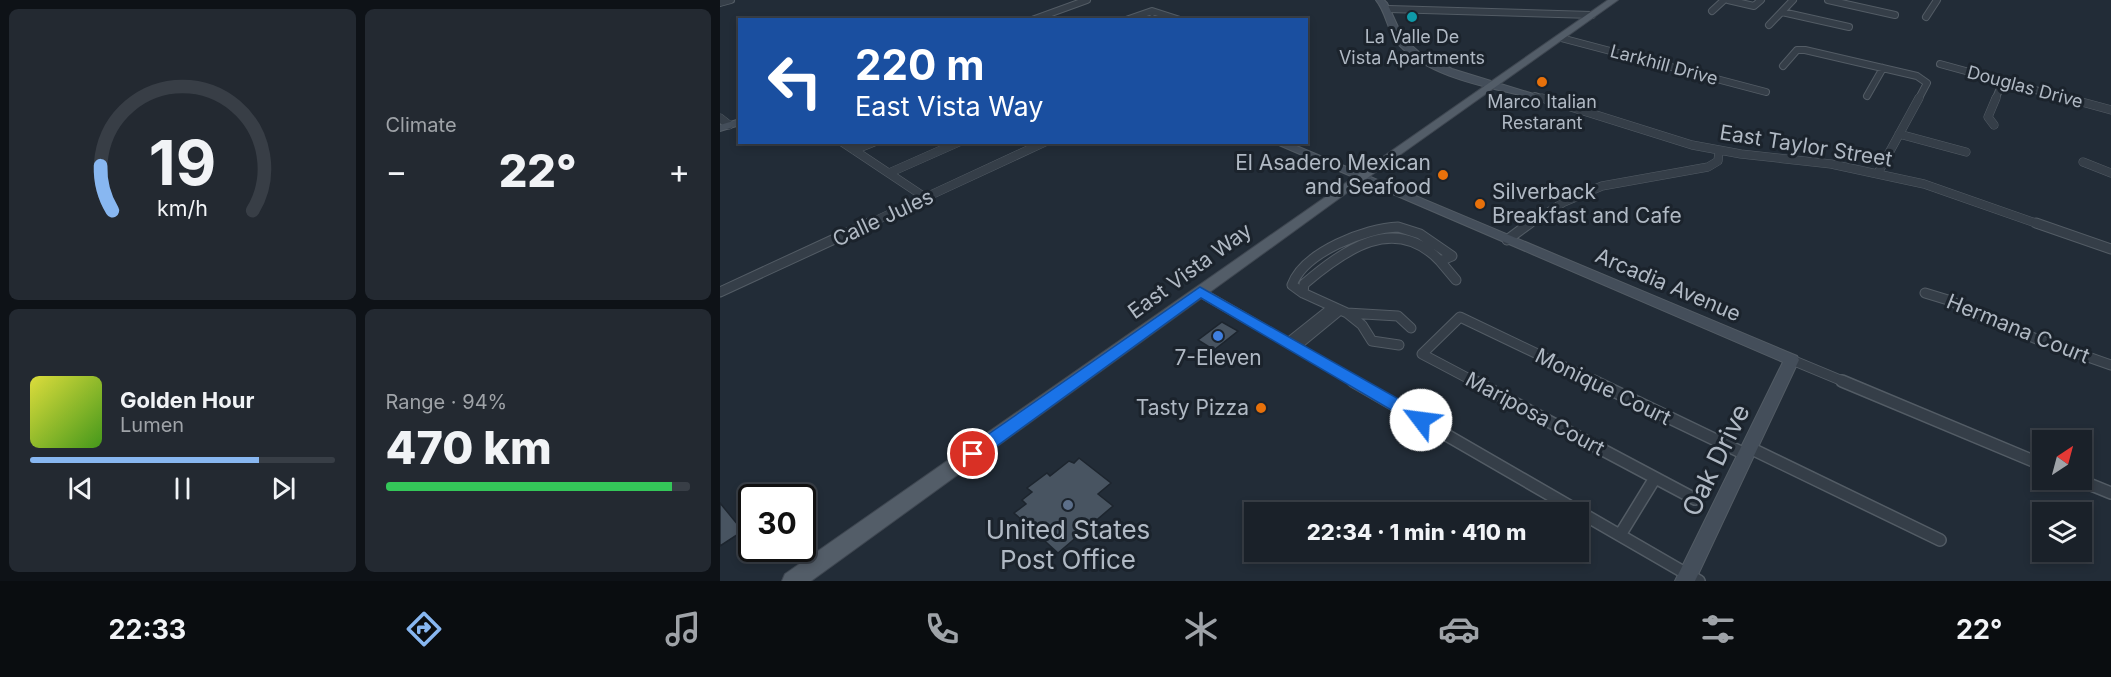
<!DOCTYPE html>
<meta charset="utf-8">
<style>
body{margin:0;font-family:Inter,sans-serif;background:#232931;color:#f1f3f6;height:100vh;display:flex;flex-direction:column;font-size:22px;white-space:nowrap}
*{box-sizing:border-box;margin:0}
p{font-size:20px;color:#9fa3a8}
.icon{flex:none;width:33px;height:33px;fill:none;stroke:currentColor;stroke-width:2;stroke-linecap:round;stroke-linejoin:round}
.map{position:relative;flex:1;overflow:hidden}
.panel{display:flex;flex-direction:column;gap:9px;padding:9px;background:#0e1217;width:720px}
.panel>*{flex:none}
.guide{position:absolute;left:18px;top:18px;width:570px;height:126px;border-radius:0px;box-shadow:0 3px 9px #0003,0 0 0 2px #383e46;background:#1a4fa0;color:#fff;overflow:hidden}
.needle{width:39px;rotate:36deg}
.controls{position:absolute;left:1312px;top:430px;display:grid;gap:12px}
.controls a{display:grid;place-items:center;width:60px;height:60px;border-radius:0px;background:#1a2129;box-shadow:0 3px 9px #0003,0 0 0 2px #383e46;font-size:30px}
.speed{position:absolute;left:18px;top:484px;display:flex;gap:12px;font-size:30px;font-weight:700;text-align:center}
.speed>*{display:grid;place-content:center;width:78px;height:78px;border-radius:50%;background:#1a2129;box-shadow:0 3px 9px #0003,0 0 0 2px #383e46;line-height:1}
.speed .limit{border:3px solid #111;border-radius:9px;background:#fff;color:#111}
.pin{position:absolute;display:grid;place-items:center;width:51px;height:51px;color:#fff;margin:-26px;border:3px solid #fff;border-radius:50%;box-shadow:0 2px 6px #0007}
.me{position:absolute;width:66px;margin:-33px;rotate:300deg;stroke-linejoin:round;filter:drop-shadow(0 0 4px #0008)}
.turn{display:flex;align-items:center;gap:21px;height:126px;padding:0 18px;font-size:27px}
.turn .icon{width:78px;height:78px;stroke-width:2.5}
.turn b{display:block;font-size:42px;line-height:51px}
.big{font-size:45px;font-weight:800;line-height:1.1}
.panel .widget{flex:1;display:flex;flex-direction:column;justify-content:center;gap:9px;min-width:0;padding:0 21px;border-radius:9px;background:#232931}
.panel .dial{align-items:center;gap:0}
.dial svg{height:156px;overflow:visible;fill:none;stroke:#383e46;stroke-width:7;stroke-linecap:round;text-anchor:middle}
.dial text{fill:#f1f3f6;stroke:none}
.song{display:flex;align-items:center;gap:18px}
.cover{width:72px;height:72px;border-radius:9px;background:linear-gradient(135deg,hsl(60 70% 55%),hsl(100 70% 35%))}
.played{height:6px;border-radius:3px;background:linear-gradient(90deg,#88b7f1 75%,#383e46 75%)}
.keys{display:flex;justify-content:space-around;direction:ltr}
.heat{display:flex;justify-content:space-between;align-items:center;font-size:33px;direction:ltr}
.charge{height:9px;border-radius:4px;background:linear-gradient(90deg,#34c759 94%,#383e46 0)}
.panel .tiles{flex:1;display:grid;gap:9px;grid-template-columns:repeat(2,1fr)}
.trip{position:absolute;left:524px;top:502px;width:345px;height:60px;border-radius:0px;background:#1a2129;box-shadow:0 3px 9px #0003,0 0 0 2px #383e46;font-weight:800;line-height:60px;text-align:center}
.dock{display:flex;height:96px;justify-content:space-around;align-items:center;background:#0a0d10;color:#9fa3a8}
.dock .icon{width:42px;height:42px}
.dock .selected{color:#88b7f1}
.dock b{font-size:27px;color:#f1f3f6}
main{display:flex;flex:1;min-height:0}
.map>svg:first-child{display:block}
.building{fill:#485461;stroke:#1d252e;stroke-width:1.5}
.lines{fill:none;stroke-linecap:round;stroke-linejoin:round}
.street-far3-casing{stroke:#535c65;stroke-width:8}
.street-far2-casing{stroke:#535c65;stroke-width:9}
.street-far1-casing{stroke:#535c65;stroke-width:11}
.street-casing{stroke:#535c65;stroke-width:14}
.secondary-casing{stroke:#535c65;stroke-width:2}
.primary-casing{stroke:#3f4751;stroke-width:2}
.street-far3{stroke:#353e48;stroke-width:6}
.street-far2{stroke:#353e48;stroke-width:8}
.street-far1{stroke:#353e48;stroke-width:9}
.street{stroke:#353e48;stroke-width:11}
.secondary{fill:#444e5a;fill-rule:evenodd}
.primary{fill:#535d68;fill-rule:evenodd}
.route{fill:#1a73e8;stroke:#114b97;stroke-width:1.5}
.culture-dot{fill:#0f9aa8;stroke:#1b232c;stroke-width:2}
.food-dot{fill:#e8710a;stroke:#1b232c;stroke-width:2}
.shop-dot{fill:#3f7fe0;stroke:#1b232c;stroke-width:2}
.service-dot{fill:#5c6f8a;stroke:#1b232c;stroke-width:2}
.labels{text-anchor:middle;stroke-width:6;stroke-linejoin:round;paint-order:stroke}
.far-poi-label{font-size:18px;fill:#b0b9c4;stroke:#1b232c}
.far-street-label{font-size:18px;fill:#b0b9c4;stroke:#1b232c}
.street-label{font-size:21px;fill:#b0b9c4;stroke:#1b232c}
.poi-label{font-size:21px;fill:#b0b9c4;stroke:#1b232c;text-anchor:end}
.near-street-label{font-size:26px;fill:#b0b9c4;stroke:#1b232c}
.near-poi-label{font-size:26px;fill:#b0b9c4;stroke:#1b232c}
</style>
<main>
<section class="panel">
<div class="tiles">
<div class="widget dial"><svg viewBox="0 0 100 80">
<path d="M14 69A42 42 0 1 1 86 69"/>
<path d="M14 69A42 42 0 0 1 8 46" stroke="#88b7f1"/>
<text x="50" y="56" font-size="32" font-weight="700">19</text>
<text x="50" y="72" font-size="11">km/h</text>
</svg></div>
<div class="widget"><p>Climate</p>
<div class="heat"><a>−</a><b class="big">22°</b><a>+</a></div>
</div>
<div class="widget">
<div class="song"><i class="cover"></i><div><b>Golden Hour</b><p>Lumen</p></div></div>
<div class="played"></div>
<div class="keys"><svg class="icon" aria-label="previous" viewBox="0 0 24 24"><path d="M18 5L8 12l10 7zM5 5v14"/></svg><svg class="icon" aria-label="pause" viewBox="0 0 24 24"><path d="M8 5v14M16 5v14"/></svg><svg class="icon" aria-label="next" viewBox="0 0 24 24"><path d="M6 5l10 7-10 7zM19 5v14"/></svg></div>
</div>
<div class="widget"><p>Range · 94%</p><b class="big">470 km</b><div class="charge"></div></div>
</div>
</section>
<div class="map">
<svg width="1391" height="581" viewBox="0 0 1391 581">
<rect width="100%" height="100%" fill="#222c37"/>
<!-- building -->
<path class="building" d="M502 322 518 331 494 350 478 340Z
M359 458 391 483 378 494 393 506 338 553 294 513 306 504 302 500 312 492 307 488 327 473 330 476 349 461 354 463Z
M0 503 23 531 0 546Z"/>
<g class="lines">
<defs>
<path id="street-far3" d="M1008 0 1034 6 1041 0
M1108 0 1175 15
M0 3 11 0
M669 9 872 15
M992 11 1004 0
M1062 12 1129 27
M1206 17 1217 0
M312 20 367 0
M406 20 432 11 460 20
M1049 25 1073 0
M841 38 1046 92
M1220 64 1352 100
M1063 66 1077 50H1085L1197 76 1207 83 1198 100
M815 96 827 100
M1147 96 1163 68
M1275 100 1283 81"/>
<path id="street-far2" d="M822 98 972 145 1021 154 1111 164 1204 184 1321 225
M1347 98 1391 110
M0 118 9 125
M1274 125 1268 117 1276 98
M1179 134 1246 152
M122 142 206 198
M134 150 154 142
M1363 162 1391 173
M169 173 239 142
M1158 173 1199 98
M146 225 325 142
M808 225 844 202 882 186 988 167 998 161 999 151"/>
<path id="street-far1" d="M1316 223 1391 249
M678 227 700 234 732 256 720 261C675 213 624 250 584 284L583 293 572 285C584 252 646 228 678 227Z
M787 240 810 223
M720 261 736 280
M0 292 149 223
M480 292 636 382
M583 293 627 313 678 316 691 328
M1205 293 1228 300 1314 338 1391 365
M627 313 642 325 652 341 679 345
M568 343 612 308
M575 347 620 310
M1072 360 1125 382
M755 382 702 354 740 317 876 382"/>
<path id="street" d="M633 381 979 581
M753 381 975 499
M873 381 1027 455
M1122 381 1323 465
M1030 448 1220 540
M1359 480 1391 493
M900 535 935 478"/>
<path id="secondary" d="M656 0H664L667 3 683 38 700 53 732 69 820 96 815 99C771 87 712 79 679 45 667 32 667 13 656 0Z
M20 119V125L0 131V125Z
M552 142H567L1077 356 1079 360 975 581H955L1063 362Z"/>
<path id="primary" d="M888 0H898L643 181 91 581H62L65 574Z"/>
</defs>
<!-- street-far3 casing -->
<use href="#street-far3" class="street-far3-casing"/>
<!-- street-far2 casing -->
<use href="#street-far2" class="street-far2-casing"/>
<!-- street-far1 casing -->
<use href="#street-far1" class="street-far1-casing"/>
<!-- street casing -->
<use href="#street" class="street-casing"/>
<!-- secondary casing -->
<use href="#secondary" class="secondary-casing"/>
<!-- primary casing -->
<use href="#primary" class="primary-casing"/>
<!-- street-far3 -->
<use href="#street-far3" class="street-far3"/>
<!-- street-far2 -->
<use href="#street-far2" class="street-far2"/>
<!-- street-far1 -->
<use href="#street-far1" class="street-far1"/>
<!-- street -->
<use href="#street" class="street"/>
<!-- secondary -->
<use href="#secondary" class="secondary"/>
<!-- primary -->
<use href="#primary" class="primary"/>
</g>
<!-- route -->
<path class="route" d="M480 287 707 415 709 420 707 424H695L481 298 259 459H247L244 454 247 449Z"/>
<!-- markers -->
<circle class="culture-dot" cx="692" cy="17" r="6"/>
<g class="food-dot">
<circle cx="822" cy="82" r="6"/>
<circle cx="723" cy="175" r="6"/>
<circle cx="760" cy="204" r="6"/>
<circle cx="541" cy="408" r="6"/>
</g>
<circle class="shop-dot" cx="498" cy="336" r="6"/>
<circle class="service-dot" cx="348" cy="505" r="6"/>
<g class="labels">
<!-- far-poi labels -->
<g class="far-poi-label">
<text x="692" y="43">La Valle De<tspan x="692" dy="21">Vista Apartments</tspan></text>
<text x="822" y="108">Marco Italian<tspan x="822" dy="21">Restarant</tspan></text>
</g>
<!-- far-street labels -->
<g class="far-street-label">
<text transform="translate(944 65) rotate(15)" y="6">Larkhill Drive</text>
<text transform="translate(1305 87) rotate(15)" y="6">Douglas Drive</text>
</g>
<!-- street labels -->
<g class="street-label">
<text transform="translate(1086 146) rotate(9)" y="7">East Taylor Street</text>
<text transform="translate(163 218) rotate(-25)" y="7">Calle Jules</text>
<text transform="translate(470 271) rotate(-36)" y="7">East Vista Way</text>
<text transform="translate(948 285) rotate(23)" y="7">Arcadia Avenue</text>
<text transform="translate(1298 329) rotate(22)" y="7">Hermana Court</text>
<text transform="translate(883 387) rotate(26)" y="7">Monique Court</text>
<text transform="translate(815 414) rotate(28)" y="7">Mariposa Court</text>
</g>
<!-- poi labels -->
<g class="poi-label">
<text x="711" y="170">El Asadero Mexican<tspan x="711" dy="24">and Seafood</tspan></text>
<text x="772" y="199" text-anchor="start">Silverback<tspan x="772" dy="24">Breakfast and Cafe</tspan></text>
<text x="498" y="365" text-anchor="middle">7-Eleven</text>
<text x="529" y="415">Tasty Pizza</text>
</g>
<!-- near-street labels -->
<g class="near-street-label">
<text transform="translate(996 460) rotate(-64)" y="9">Oak Drive</text>
</g>
<!-- near-poi labels -->
<g class="near-poi-label">
<text x="348" y="539">United States<tspan x="348" dy="30">Post Office</tspan></text>
</g>
</g>
</svg>
<div class="controls">
<a><svg class="needle" viewBox="-14 -14 28 28"><path d="M0-13l5 13h-10z" fill="#e53935"/><path d="M0 13l5-13h-10z" fill="#9fa3a8"/></svg></a>
<a><svg class="icon" aria-label="layers" viewBox="0 0 24 24"><path d="M12 4l9 5-9 5-9-5zM3 14l9 5 9-5"/></svg></a>
</div>
<div class="speed"><div class="limit">30</div></div>
<div class="pin" style="left:253px;top:454px;background:#d93025"><svg class="icon" aria-label="arrive" viewBox="0 0 24 24"><path d="M6 21V4h12l-3 4 3 4H6"/></svg></div>
<svg class="me" style="left:701px;top:420px" viewBox="-20 -20 40 40"><circle r="19" fill="#fff"/><path d="M0-13L10 11 0 6-10 11z" fill="#1a73e8"/></svg>
<div class="trip">22:34 · 1 min · 410 m</div>
<div class="guide">
<div class="turn"><svg class="icon" aria-label="left" viewBox="0 0 24 24"><path d="M17 20v-9H6M10 6l-5 5 5 5"/></svg><div><b>220 m</b>East Vista Way</div></div>
</div>
</div>
</main>
<nav class="dock">
<b>22:33</b>
<svg class="icon selected" aria-label="directions" viewBox="0 0 24 24"><path d="M12 3l9 9-9 9-9-9zM9 14v-3h6M13 9l2 2-2 2"/></svg>
<svg class="icon" aria-label="music" viewBox="0 0 24 24"><path d="M9 18V5l10-2v13"/><circle cx="6" cy="18" r="3"/><circle cx="16" cy="16" r="3"/></svg>
<svg class="icon" aria-label="phone" viewBox="0 0 24 24"><path d="M5 4h4l2 5-3 2q2 4 5 5l2-3 5 2v4C11 20 4 13 5 4z"/></svg>
<svg class="icon" aria-label="climate" viewBox="0 0 24 24"><path d="M12 3v18M4 7l16 10M4 17L20 7"/></svg>
<svg class="icon" aria-label="car" viewBox="0 0 24 24"><path d="M5 17H2v-5l4-1 3-4h7l3 4 3 1v5h-3M9 17h6M6 11h13"/><circle cx="7" cy="17" r="2"/><circle cx="17" cy="17" r="2"/></svg>
<svg class="icon" aria-label="filters" viewBox="0 0 24 24"><path d="M4 7h16M4 17h16"/><circle cx="9" cy="7" r="2"/><circle cx="15" cy="17" r="2"/></svg>
<b>22°</b>
</nav>
